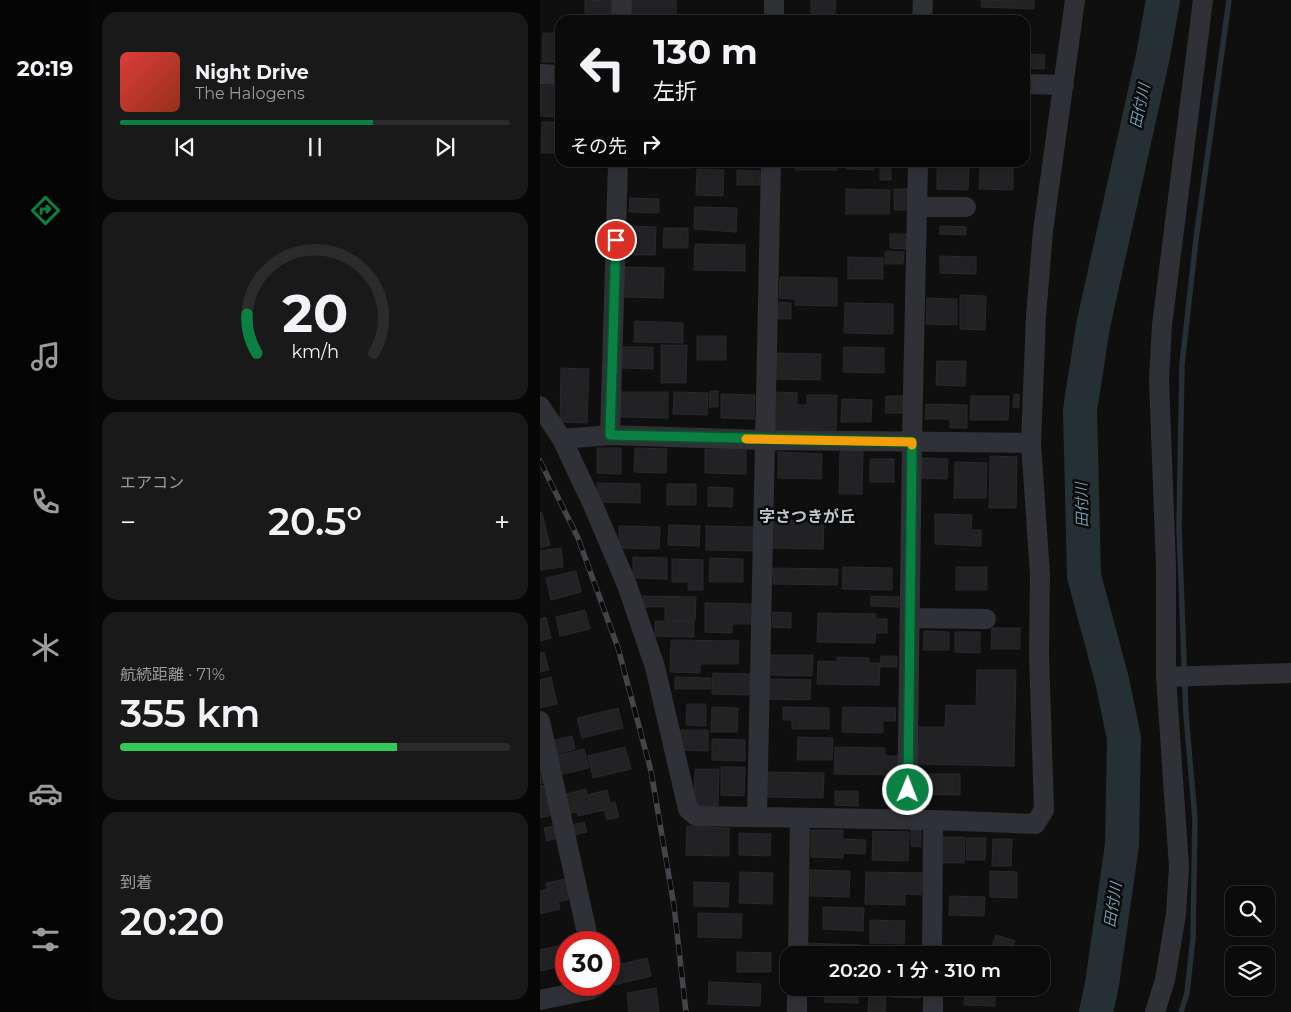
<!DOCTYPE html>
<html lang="ja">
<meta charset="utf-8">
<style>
body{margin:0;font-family:Montserrat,"Noto Sans JP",sans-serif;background:#19191a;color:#f1f3f6;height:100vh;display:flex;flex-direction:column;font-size:19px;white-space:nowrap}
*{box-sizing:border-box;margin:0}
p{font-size:16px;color:#9a9b9d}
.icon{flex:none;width:28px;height:28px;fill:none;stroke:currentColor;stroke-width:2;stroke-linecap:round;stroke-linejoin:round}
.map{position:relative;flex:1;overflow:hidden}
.panel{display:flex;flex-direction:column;gap:12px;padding:12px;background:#060607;width:450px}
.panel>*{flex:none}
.hud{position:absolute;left:15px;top:15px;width:475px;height:152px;border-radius:15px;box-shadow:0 2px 8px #0003,0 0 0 1px #2b2b2d;background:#0b0b0c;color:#f1f3f6;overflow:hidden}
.buttons{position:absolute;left:685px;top:886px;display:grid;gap:10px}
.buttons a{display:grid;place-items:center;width:50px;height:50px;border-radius:10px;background:#0b0b0c;box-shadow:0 2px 8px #0003,0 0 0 1px #2b2b2d;font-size:25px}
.speed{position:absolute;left:15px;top:931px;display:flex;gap:10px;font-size:25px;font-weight:700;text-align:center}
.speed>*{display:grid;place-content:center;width:65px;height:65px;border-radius:50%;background:#0b0b0c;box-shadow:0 2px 8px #0003,0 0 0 1px #2b2b2d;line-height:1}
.speed .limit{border:8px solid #d22;background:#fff;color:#111}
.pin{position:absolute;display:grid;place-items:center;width:42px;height:42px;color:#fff;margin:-21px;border:2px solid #fff;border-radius:50%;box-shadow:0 1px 5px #0007}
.me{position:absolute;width:55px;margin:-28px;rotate:1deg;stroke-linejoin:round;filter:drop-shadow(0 0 4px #0008)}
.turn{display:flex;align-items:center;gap:18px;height:105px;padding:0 15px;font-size:22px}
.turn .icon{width:65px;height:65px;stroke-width:2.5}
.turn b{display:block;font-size:35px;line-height:42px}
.then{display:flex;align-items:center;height:48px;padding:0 15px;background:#0003;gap:10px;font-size:19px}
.big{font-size:38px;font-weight:600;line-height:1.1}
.panel .tile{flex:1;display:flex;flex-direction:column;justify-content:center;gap:8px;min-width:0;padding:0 18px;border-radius:15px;background:#19191a}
.panel .dial{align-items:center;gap:0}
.dial svg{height:130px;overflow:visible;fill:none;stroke:#2b2b2d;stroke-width:7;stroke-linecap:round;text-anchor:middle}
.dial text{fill:#f1f3f6;stroke:none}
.song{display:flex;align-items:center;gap:15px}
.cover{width:60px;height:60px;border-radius:8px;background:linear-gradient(135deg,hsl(0 70% 55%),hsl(10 70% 35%))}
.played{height:5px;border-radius:2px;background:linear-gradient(90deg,#0b8043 65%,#2b2b2d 65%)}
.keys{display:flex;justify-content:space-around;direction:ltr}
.heat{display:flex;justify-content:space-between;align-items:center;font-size:28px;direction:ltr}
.charge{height:8px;border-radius:4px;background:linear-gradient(90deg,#34c759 71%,#2b2b2d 0)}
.trip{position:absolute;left:240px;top:946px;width:270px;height:50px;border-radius:15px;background:#0b0b0c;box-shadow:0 2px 8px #0003,0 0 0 1px #2b2b2d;font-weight:600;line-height:50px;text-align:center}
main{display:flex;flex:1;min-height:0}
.tabs{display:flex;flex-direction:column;width:90px;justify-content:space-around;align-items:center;background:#040405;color:#9a9b9d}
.tabs .icon{width:35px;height:35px}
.tabs .active{color:#0b8043}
.tabs b{font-size:22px;color:#f1f3f6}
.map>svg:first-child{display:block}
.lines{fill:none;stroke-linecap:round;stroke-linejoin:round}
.stream{stroke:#253035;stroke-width:5.5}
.river{stroke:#253035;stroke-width:34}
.building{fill:#222225;stroke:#29292d}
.minor{stroke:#303136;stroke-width:20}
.rail-casing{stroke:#42464b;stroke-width:5.5}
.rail{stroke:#0a0a0b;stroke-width:4;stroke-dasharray:11;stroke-linecap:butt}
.route-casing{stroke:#07532c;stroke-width:12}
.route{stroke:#0b8043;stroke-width:9}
.slow{stroke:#f59e0b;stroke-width:9}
.labels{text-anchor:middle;stroke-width:5;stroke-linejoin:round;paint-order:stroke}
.water-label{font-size:15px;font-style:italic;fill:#719db2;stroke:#0a0a0b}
.quarter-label{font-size:16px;font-weight:bold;fill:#c0c6ce;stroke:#0a0a0b}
</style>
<main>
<nav class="tabs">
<b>20:19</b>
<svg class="icon active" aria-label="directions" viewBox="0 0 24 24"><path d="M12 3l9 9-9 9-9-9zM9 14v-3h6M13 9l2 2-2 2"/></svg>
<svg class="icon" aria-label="music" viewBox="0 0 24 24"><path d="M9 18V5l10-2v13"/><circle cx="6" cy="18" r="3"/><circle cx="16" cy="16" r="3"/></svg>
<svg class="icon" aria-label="phone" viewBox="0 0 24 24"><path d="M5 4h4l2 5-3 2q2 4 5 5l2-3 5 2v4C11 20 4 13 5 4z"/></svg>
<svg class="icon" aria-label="climate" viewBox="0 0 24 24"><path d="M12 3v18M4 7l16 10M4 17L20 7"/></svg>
<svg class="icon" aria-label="car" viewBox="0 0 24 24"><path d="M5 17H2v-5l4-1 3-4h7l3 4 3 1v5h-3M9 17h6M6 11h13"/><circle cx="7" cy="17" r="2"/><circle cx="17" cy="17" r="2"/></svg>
<svg class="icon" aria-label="filters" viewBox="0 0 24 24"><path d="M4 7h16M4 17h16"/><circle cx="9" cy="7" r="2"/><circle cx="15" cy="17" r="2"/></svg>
</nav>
<section class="panel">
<div class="tile">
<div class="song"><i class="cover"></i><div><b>Night Drive</b><p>The Halogens</p></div></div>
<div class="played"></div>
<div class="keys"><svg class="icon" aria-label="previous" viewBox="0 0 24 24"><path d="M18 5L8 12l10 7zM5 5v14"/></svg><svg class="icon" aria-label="pause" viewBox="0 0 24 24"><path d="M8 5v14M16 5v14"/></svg><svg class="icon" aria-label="next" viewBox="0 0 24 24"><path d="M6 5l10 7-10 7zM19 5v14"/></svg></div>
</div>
<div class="tile dial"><svg viewBox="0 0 100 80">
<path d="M14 69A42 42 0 1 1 86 69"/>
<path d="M14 69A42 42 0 0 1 8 45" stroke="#0b8043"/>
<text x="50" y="56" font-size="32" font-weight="700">20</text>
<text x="50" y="72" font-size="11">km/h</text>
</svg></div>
<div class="tile"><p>エアコン</p>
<div class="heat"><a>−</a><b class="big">20.5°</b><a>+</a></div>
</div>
<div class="tile"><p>航続距離 · 71%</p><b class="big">355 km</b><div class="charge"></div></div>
<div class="tile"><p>到着</p><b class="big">20:20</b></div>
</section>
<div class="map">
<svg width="751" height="1012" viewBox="0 0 751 1012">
<rect width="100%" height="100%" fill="#0f0f10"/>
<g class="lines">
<!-- stream -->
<path class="stream" d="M641 1012 647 993 653 938 655 819 646 715 639 527 642 364 656 239 689 0"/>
<!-- river -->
<path class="river" d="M556 1012 562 984 582 845 584 738 572 680 544 576 540 410 553 326 613 56 623 0"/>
</g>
<!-- building -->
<path class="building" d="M45 0 72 1 71 16 45 15Z
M88 0H136V20L87 18Z
M271 0H296L295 14 271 13Z
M439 0H494V9L441 7 442 0Z
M390 18 411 19V20H390Z
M3 33H20V62H2Z
M485 35H487L486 62H485Z
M489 54 505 55 504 69 489 68Z
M485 63H488L487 78H485Z
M0 85 20 86V117L0 116Z
M485 93 488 94 487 123H485Z
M2 122H20V153H1Z
M106 162H151V168H106Z
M256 162H297V170H256Z
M306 162H334V170L306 169Z
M340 162H351V180H340Z
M397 167 429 168 428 190 397 189Z
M440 168H473V190L439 189Z
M157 169 184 170 183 196 156 195Z
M197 170 220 171V185H197Z
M306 189 350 190 349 214H306Z
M354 189H368L367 210H354Z
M90 198 119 199V213L89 212Z
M155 207 197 208 196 232 154 229Z
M85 226 116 227 115 255H84Z
M400 226 426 227V235L400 234Z
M124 228H148V248H123Z
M350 234H367L366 249 350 248Z
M155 244 205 245V271L154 270Z
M345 251 364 252 363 264H345Z
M400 256 436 257V274L400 273Z
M308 257 343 258V279H308Z
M84 267 124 268 123 298 83 297Z
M240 277 297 278V306L255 305V299L239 298Z
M420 295 446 296 445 330 420 329Z
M387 298 417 299V325L386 324Z
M239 302 251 303V319H238Z
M305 303 353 304V334L304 333Z
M95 321 143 323V343L94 342Z
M157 336H186V360H157Z
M121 345H147L146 383H121Z
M83 347H113V369L82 368Z
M304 347 344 348V373L303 372Z
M234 353 281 354 280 380 234 379Z
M397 361H426L425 386 396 385Z
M21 368 49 369 47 423 20 422Z
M170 391H178V407H169Z
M81 392H128V418L81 417Z
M134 392 168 393 167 415 133 414Z
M234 392 257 393V405H267V395H297L296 430 233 429Z
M181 394 215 395 214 419 181 418Z
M474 394 479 395V408L473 407Z
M346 396H364V413H345Z
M431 396H469L468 420H430Z
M302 399 332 400 331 422H301Z
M386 404 427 405V428H410V419H385Z
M57 448H81V474L57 473Z
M95 448 127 449 126 473 94 472Z
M165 449 206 450V474L165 473Z
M300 451H323L322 494H299Z
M238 452 282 454 281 479 238 478Z
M450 456 477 457 476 508H449Z
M382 458 408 459 407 479 382 478Z
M330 459H354V482H330Z
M415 462 447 463 446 498H414Z
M57 483 100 484V503L57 502Z
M127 484H156V505H127Z
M168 487 193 488 192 507 168 506Z
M0 513H2L10 545 0 548Z
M395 514 432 515 431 530H441V546L395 544Z
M232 520 284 521 283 549 231 548Z
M129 525 160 526 159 546 128 545Z
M79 526 120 527 119 549 79 548Z
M166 526 213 527V551L166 550Z
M21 548 23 567 0 570V551Z
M93 557 127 558V579L93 578Z
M170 558 203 559V582H169Z
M132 559 163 560V590H148V582H132Z
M303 567 352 568V590L302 589Z
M416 567H447V590H416Z
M233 568 298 569 297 585 233 584Z
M36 571 41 592 11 600 6 578Z
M103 596 156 597 155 621 125 620V607H103Z
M331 596 359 597V607L331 606Z
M165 603 213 604V624H192V633L165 632Z
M45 610 50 629 20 636 16 617Z
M233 612 251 613V628L232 627Z
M278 613 336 614 335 643 277 642Z
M6 617 11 638 0 641V619Z
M337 619H347V633H337Z
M115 621 154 622V637L115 636Z
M452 628H480V649H451Z
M384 631 409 632V650H383Z
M415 632H440V653L415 652Z
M131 640 199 641 198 664H160V673L130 672Z
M4 652 9 670 0 672V653Z
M228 655H273L272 676 228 675Z
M341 656H357V667H340Z
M297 657 329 658V663H340L339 685 277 684 278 661 297 662Z
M437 670H476L474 766 378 764 379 727H405L406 705 436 706Z
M173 673 210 674 209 695 172 694Z
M11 677 17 704 0 708V680Z
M135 677 171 678V689H135Z
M229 679 271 680 270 700 229 699Z
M147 704H166V726L146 725Z
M172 707 198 708 197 732H171Z
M243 707 289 708V729H252V720H243Z
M303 707 356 708 355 721H343V733L302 732Z
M78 708 83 728 42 738 37 718Z
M141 730H168V751L140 750Z
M32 736 35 749 15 754 11 741Z
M258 737 293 738 292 760H257Z
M172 739 205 740V761L172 760Z
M85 747 91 769 53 778 48 756Z
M295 747 345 748V756H358V775L294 774Z
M44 749 49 768 19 775 14 756Z
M0 766 4 783 0 784Z
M181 767H205L204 796 181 795Z
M155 769H179L178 806H154Z
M225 772 284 773 283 798 225 797Z
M382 774H420V795L382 794Z
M6 785 13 815 0 818V786Z
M46 789 47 795 67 790 70 803 75 802 79 817 67 820 64 810 38 816 37 812 28 814 23 795Z
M295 791H318V806L295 805Z
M374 796H384V807H374Z
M44 822 47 832 34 835 31 825Z
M14 826 17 838 7 841 4 828Z
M147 826 189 828V856L146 855Z
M371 829H381V847L371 846Z
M271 830H303V839L326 840 325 854 303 853V858L271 857Z
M333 831 369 832 368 861 332 860Z
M199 833 231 834 230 856 199 855Z
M402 837H425L424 863H402Z
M427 838H446L445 860H426Z
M453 839H472L471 866H452Z
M270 870 310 871 309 897 270 896Z
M450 871 477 872V898L450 897Z
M200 872 233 873 232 904 199 903Z
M326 872 382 873 381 895 365 894V905L325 904Z
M25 879 30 899 18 902 20 909 0 914V891L7 889 6 883Z
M154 882 189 883 188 907 154 906Z
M410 896 445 897 444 916 409 915Z
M283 907 324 908 323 931 283 929Z
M158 913 202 914 201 938 158 937Z
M330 920 365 921 364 944 330 943Z
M456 935 475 941 470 955H449Z
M268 943 322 945 321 955H268Z
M26 944V965L0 971V950Z
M366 948H382V955H365Z
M326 951 361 952V955H326Z
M197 952 231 953V972H197Z
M107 958 111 976 74 985 69 967Z
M26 968V985L22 986 18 970Z
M169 982 221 984 220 1006 168 1004Z
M116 988 119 1012H89L87 993Z
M267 988H282V990H267Z
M285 988H318V1003L284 1002Z
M329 988H346L345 1012H328Z
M350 988H381L380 998 350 997Z
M425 988H455V1006L424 1005Z"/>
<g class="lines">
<!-- minor -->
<path class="minor" d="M81 20 82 0
M234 20V0
M382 20 383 0
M0 74 20 75
M485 84 524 85
M377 207H426
M0 406 22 439 53 505 87 585 115 667 148 809 156 816 393 820 392 955
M70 435 78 162
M22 439 70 435 225 440 491 443
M370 618 446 619
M626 677 751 673
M0 721 49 942
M217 816 231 162
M367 819 372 441 378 162
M393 820 495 824 504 810 499 654 500 575 491 443 496 316 503 231 535 0
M258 955 260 818
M393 988V1012
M0 1000 49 990 57 986V985
M257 1012V988
M615 1012 625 980 636 914 639 867 626 677V567L619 379 622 325 663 0"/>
<defs>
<path id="rail" d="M0 461 38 538 78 648 111 771 134 906 146 1012"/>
</defs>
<!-- rail casing -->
<use href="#rail" class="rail-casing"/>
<!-- rail -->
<use href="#rail" class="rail"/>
</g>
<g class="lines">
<defs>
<path id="route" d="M76 240 70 435 372 442 368 790"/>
</defs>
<!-- route casing -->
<use href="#route" class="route-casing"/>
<!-- route -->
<use href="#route" class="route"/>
<!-- slow -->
<path class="slow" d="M206 439 372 442V445"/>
</g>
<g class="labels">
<!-- water labels -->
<g class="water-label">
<text transform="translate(600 106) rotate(-78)" y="5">田付川</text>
<text transform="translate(542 505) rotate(-91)" y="5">田付川</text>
<text transform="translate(573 905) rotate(-81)" y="5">田付川</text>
</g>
<!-- quarter labels -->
<g class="quarter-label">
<text x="267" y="522">字さつきが丘</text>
</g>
</g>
</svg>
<div class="buttons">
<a><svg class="icon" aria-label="search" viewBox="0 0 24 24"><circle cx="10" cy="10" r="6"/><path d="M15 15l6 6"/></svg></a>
<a><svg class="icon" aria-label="layers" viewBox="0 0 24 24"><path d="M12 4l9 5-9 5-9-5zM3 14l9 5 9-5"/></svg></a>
</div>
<div class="speed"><div class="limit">30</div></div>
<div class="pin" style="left:76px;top:240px;background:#d93025"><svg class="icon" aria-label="arrive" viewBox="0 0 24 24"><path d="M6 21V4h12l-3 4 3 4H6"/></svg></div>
<svg class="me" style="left:368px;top:790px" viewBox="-20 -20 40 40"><circle r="17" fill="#0b8043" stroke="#fff" stroke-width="3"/><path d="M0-11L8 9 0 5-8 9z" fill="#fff"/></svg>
<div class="trip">20:20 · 1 分 · 310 m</div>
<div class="hud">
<div class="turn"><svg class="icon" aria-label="left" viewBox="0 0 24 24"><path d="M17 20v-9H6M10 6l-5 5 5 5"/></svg><div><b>130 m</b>左折</div></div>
<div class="then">その先<svg class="icon" aria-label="right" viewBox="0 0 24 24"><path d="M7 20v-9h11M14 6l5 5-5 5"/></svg></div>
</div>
</div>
</main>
